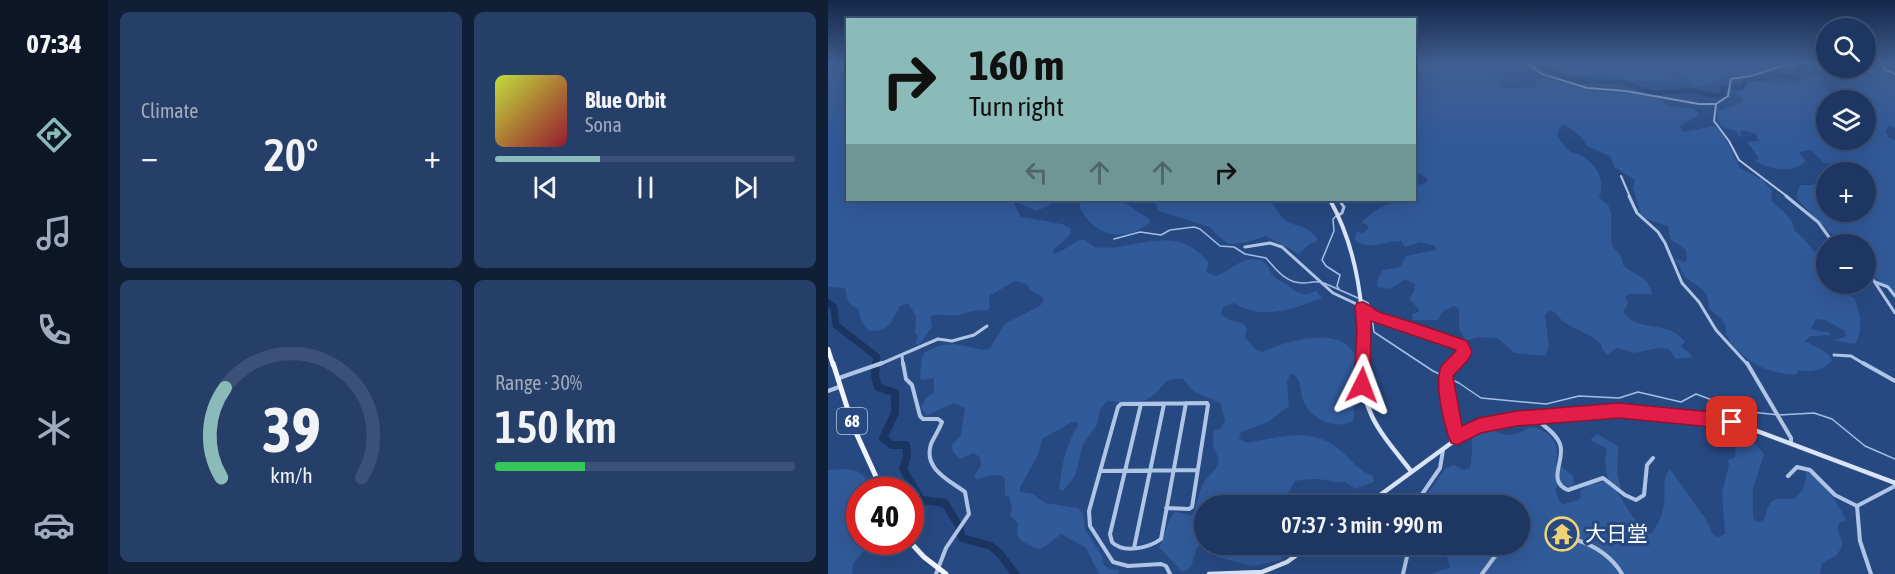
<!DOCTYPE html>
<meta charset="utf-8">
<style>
body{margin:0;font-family:"Asap Condensed","Noto Sans JP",sans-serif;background:#253f68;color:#f1f3f6;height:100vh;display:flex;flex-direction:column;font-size:22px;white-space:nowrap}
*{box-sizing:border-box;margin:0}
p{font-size:20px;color:#a0acbe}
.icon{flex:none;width:33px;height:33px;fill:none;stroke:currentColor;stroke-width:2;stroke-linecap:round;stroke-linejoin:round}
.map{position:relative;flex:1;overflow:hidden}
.side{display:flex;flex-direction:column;gap:12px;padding:12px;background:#101e36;width:720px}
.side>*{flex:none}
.guide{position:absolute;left:18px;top:18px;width:570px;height:183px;border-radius:0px;box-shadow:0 6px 24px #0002,0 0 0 2px #3b5177;background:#8bbbb9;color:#111;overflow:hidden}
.buttons{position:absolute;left:988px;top:18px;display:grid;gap:12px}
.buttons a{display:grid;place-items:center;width:60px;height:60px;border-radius:50%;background:#1d3762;box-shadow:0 6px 24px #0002,0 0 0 2px #3b5177;font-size:30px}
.speed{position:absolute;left:18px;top:477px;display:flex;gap:12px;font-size:30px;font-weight:700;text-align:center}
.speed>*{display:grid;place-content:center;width:78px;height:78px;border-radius:50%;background:#1d3762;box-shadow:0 6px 24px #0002,0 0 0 2px #3b5177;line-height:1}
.speed .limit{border:9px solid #d22;background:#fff;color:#111}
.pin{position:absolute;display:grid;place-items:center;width:51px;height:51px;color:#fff;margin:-26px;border-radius:12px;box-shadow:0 3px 9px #0006}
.me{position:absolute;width:66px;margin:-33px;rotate:3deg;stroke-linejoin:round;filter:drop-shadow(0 0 4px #0008)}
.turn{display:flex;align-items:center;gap:21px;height:126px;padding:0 24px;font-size:27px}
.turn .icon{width:78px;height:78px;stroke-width:2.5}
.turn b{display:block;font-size:42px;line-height:51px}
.lanes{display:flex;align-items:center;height:57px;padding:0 24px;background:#0003;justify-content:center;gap:30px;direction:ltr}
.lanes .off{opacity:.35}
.big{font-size:45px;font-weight:600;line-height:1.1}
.side .widget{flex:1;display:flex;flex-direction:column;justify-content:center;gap:9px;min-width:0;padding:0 21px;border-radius:9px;background:#253f68}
.side .dial{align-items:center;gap:0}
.dial svg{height:156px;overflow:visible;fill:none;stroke:#3b5177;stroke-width:7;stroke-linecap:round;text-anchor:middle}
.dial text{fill:#f1f3f6;stroke:none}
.song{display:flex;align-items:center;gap:18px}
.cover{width:72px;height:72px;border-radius:9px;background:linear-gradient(135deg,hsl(70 70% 55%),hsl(350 70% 35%))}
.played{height:6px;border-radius:3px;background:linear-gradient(90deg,#8bbbb9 35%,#3b5177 35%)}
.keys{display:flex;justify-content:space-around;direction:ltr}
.heat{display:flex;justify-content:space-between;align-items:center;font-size:33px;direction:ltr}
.charge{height:9px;border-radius:4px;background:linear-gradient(90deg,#34c759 30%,#3b5177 0)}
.side .tiles{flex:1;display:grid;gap:12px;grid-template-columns:repeat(2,1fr)}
.trip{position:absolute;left:366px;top:495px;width:336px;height:60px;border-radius:30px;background:#1d3762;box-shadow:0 6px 24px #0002,0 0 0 2px #3b5177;font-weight:600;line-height:60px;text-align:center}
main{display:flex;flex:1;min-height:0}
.tab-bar{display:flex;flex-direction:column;width:108px;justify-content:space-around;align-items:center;background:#0c1627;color:#a0acbe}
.tab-bar .icon{width:42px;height:42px}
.tab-bar .current{color:#8bbbb9}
.tab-bar b{font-size:27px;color:#f1f3f6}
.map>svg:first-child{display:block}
.green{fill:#315a99;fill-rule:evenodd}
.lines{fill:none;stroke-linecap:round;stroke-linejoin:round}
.stream{stroke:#a4bfe7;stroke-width:1.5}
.river-far2{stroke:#1b3562;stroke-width:5}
.river-far1{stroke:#1b3562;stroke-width:7}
.river{stroke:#1b3562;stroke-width:8}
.street-far2{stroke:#afc5e6;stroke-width:2}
.street-far1{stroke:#afc5e6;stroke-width:3}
.street{stroke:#afc5e6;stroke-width:4}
.secondary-far1{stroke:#d9e4f6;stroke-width:4}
.secondary{stroke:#d9e4f6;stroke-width:4.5}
.primary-far1{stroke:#f0f5fd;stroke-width:4.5}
.primary{stroke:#f0f5fd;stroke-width:5}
.route{fill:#e11d48;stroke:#92132f;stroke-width:1.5}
.labels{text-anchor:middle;stroke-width:6;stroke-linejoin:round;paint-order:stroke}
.shield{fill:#274982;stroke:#bec8da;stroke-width:1.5}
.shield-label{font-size:16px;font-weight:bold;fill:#fff}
.near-poi-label{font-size:21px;fill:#fff;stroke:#274982;text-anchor:start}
</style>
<main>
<nav class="tab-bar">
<b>07:34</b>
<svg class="icon current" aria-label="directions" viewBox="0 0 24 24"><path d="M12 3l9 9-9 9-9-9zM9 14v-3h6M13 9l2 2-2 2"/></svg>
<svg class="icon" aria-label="music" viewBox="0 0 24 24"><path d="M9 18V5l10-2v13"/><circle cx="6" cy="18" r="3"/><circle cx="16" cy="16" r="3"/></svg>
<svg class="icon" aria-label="phone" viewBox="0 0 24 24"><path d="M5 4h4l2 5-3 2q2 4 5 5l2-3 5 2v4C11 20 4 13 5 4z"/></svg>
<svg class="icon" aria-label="climate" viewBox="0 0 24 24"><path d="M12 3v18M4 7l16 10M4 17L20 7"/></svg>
<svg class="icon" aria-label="car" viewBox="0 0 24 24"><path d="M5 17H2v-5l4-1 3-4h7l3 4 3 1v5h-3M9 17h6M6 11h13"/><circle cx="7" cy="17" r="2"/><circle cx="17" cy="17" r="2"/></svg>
</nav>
<section class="side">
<div class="tiles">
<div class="widget"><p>Climate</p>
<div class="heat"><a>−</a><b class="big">20°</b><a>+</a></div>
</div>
<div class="widget">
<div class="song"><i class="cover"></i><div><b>Blue Orbit</b><p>Sona</p></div></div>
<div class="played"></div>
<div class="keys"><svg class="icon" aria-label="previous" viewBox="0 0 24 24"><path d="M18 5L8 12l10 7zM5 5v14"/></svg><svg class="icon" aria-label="pause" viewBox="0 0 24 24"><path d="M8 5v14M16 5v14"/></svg><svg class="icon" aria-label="next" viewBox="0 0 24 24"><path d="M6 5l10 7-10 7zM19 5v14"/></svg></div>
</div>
<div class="widget dial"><svg viewBox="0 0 100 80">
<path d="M14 69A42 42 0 1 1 86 69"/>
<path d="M14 69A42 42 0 0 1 16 23" stroke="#8bbbb9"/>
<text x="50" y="56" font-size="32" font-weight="700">39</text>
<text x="50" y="72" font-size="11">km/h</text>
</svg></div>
<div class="widget"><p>Range · 30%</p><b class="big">150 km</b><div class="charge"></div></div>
</div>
</section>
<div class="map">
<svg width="1067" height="574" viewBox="0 0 1067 574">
<rect width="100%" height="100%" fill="#274982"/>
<!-- green -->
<path class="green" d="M0 63H19L20 200H228L220 206 208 211 189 202 186 204 193 217 234 224 242 228 243 234 225 250 226 254C237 251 244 242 255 239L268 248C276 246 283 249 291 247 326 241 354 230 381 263L378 272 388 276C402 271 414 256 431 260 439 262 440 268 443 273 447 279 453 281 459 285 470 292 473 298 488 291L494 298C466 309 434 321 406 303L395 307 393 314 402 320 416 324 419 330 417 337 427 349 434 352C462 340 523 321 530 366 531 377 524 388 524 398 525 410 528 407 525 421 507 431 480 418 474 397 472 388 473 383 467 375L463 374 459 380 461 406 440 422 413 432 411 439 419 443C451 437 485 426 512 450 524 461 530 470 545 476L546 482 528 489 517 482C506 484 498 479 487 479 481 479 474 480 467 481L460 493 468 505 376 506V544L369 547 363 567 354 572 331 547C338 536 338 520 347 512L364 515C370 504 370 491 377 481 382 474 388 471 391 461L385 444 386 431 393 428 397 420 392 403 365 391 355 379C332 375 336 393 317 400 305 404 291 402 279 401L272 410 269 425 255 444 247 476 235 491 231 489C234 467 237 445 250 426L249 422H244L214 439 210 455 192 487V492L205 494 217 503 250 508 255 514 257 529 274 556 276 565 281 569 291 570 290 574H271L258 548 233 534 216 547 210 549 193 541 189 534 190 524 182 515 184 507 181 497 177 495V480L175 476 165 475 149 479 146 476 153 466 152 457 145 453 132 459 125 452 124 445 133 435 137 408 126 403 99 415 93 408 98 398 106 392V378L94 380 92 377 94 358 97 352 113 345 127 344 155 350 162 348 177 324 213 305 216 298 202 290 199 284 187 281 161 296 162 308 158 311C147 308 139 314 128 315 119 316 111 313 102 316L104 327 91 345 87 343 90 337 87 333 88 316 80 303 72 306C61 323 64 331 41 331 34 324 32 319 31 309 20 306 19 298 17 288L0 287Z
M587 63H645L663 74 672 76 671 84 678 89 706 87 713 78C729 80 743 87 758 90 782 94 808 90 832 99 834 100 836 103 839 105 850 110 859 104 870 112V116L853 125 852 128 855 132 886 126 892 130 900 143 912 168 935 180 944 191 943 200C951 210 966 217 966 230 979 240 985 253 999 262V284H1007L1012 291 1026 298C1032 311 1036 332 1027 344L1004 340 1018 337 1017 331 997 320 988 319 983 329 1002 333V335L983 336 976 341 993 349 1001 355 1004 361C994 370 984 373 971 370L967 375C938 373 916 362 900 338 897 333 899 329 897 325 894 318 886 313 881 308L880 298 875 290 857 277 847 258 856 262 859 260 858 250 842 239 840 226 819 219 813 215 805 188 807 180 786 167 783 157 759 146 752 136 736 124 733 125 729 136C732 141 739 148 742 152 762 155 780 177 771 197 774 201 778 202 781 207 786 215 781 233 784 244 787 253 793 249 795 265 806 275 822 277 824 294H801L797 297 800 303 795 312C813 335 839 318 857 342L853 346 865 357 848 359 841 349 831 348 806 353 789 348 779 355 774 349 773 344C763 334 751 331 739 324 731 320 730 312 721 310L717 316 721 346 717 356 687 353 669 338 649 337 637 341 631 328V309L626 306 615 311 610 320H585L584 314 591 312V309L581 299 586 291 587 284 577 279 562 289 549 287 550 278 555 270 572 267 578 256 608 250 607 246 592 242 577 247 573 241C555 241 540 252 526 239L529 232 535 233 541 228 537 223 533 224C546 207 566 200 586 200L587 187 600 181 597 177 587 171Z
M709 63H831L835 67 838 80 799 81 777 74 755 75 724 69Z
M849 63H924L930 72 922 73 910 69 911 75 896 76 884 84 870 86 861 81 856 67Z
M1038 67 1058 72 1067 79V128L1062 126 1057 130 1060 137 1067 140V293L1051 281 1038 266V244H1017L1008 239 969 199V192L972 185H984L999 178V212H1038V185L1049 187 1045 181 1038 177V172H1035L1032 168 1001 164 995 162 983 150 971 152 977 161C966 175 938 169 926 160L931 159 930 157 919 142 931 141 927 133 912 130 914 139 907 130C892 128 890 126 889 111L912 104 915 99 906 92 916 90 917 81 925 79 940 83H970L986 75 994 78C998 86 998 93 1008 93L1009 88 1022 78 996 68ZM999 100H1038V140H999Z
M252 200H293L321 219V223C302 239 277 239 261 221 255 214 250 209 252 200Z
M318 200H441C448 205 449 213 456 219 466 228 475 222 489 238L488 242 483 243 470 254C459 247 448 242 438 236L416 243 401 244 390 236 382 227 330 211 328 204Z
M702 427C721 429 733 443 728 462L745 476 746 483 742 487 733 483 727 489 731 501 735 504 751 500 753 496 752 491C758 485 771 481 780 482L777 459 779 449 762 440 769 434 790 446C791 462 786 471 793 486L789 492C798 505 809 527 823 534 830 524 835 515 836 502 838 490 833 479 842 469L877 518 885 535 890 537 897 534 894 493 901 464 900 460 907 457 908 441C922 436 928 444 936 454L925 488V518L929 522 936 520C942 498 944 498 966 499 976 491 978 484 978 471 991 476 1013 507 1018 521L1012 522 1009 528 1015 544 1009 555 994 563 992 574H603L622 567 615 545 692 544V506H591L617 469 626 465 635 470 642 468C645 456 643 445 645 433L664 429C676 438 690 436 702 427Z
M18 469 29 471 38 478V490H32V542H43L25 564 24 574H0V470Z
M381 545H438L437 557H441L455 551 454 560 424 566 389 557Z"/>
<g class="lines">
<!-- stream -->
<path class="stream" d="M508 216 505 219 506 231 494 260 498 266 512 275 509 286 511 289
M286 239 312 232 333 235 342 230 366 227 372 229 392 246 406 247 417 254 438 258C448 269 458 284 476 283 481 283 485 281 491 282
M496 283 530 298
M534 300 540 303 544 312
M544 317 546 332 605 371 631 383 653 398 718 404 751 396 791 398 810 392 853 402 868 394 914 411 951 415 986 413 1004 419 1037 446 1067 459"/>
<!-- river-far2 -->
<path class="river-far2" d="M707 63 745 81 794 82 825 93 865 90 883 95H895L894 88 900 87
M1045 63 1048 64
M1056 65 1058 63
M904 87H915L917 79 936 78 941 74 970 78 971 67 987 66 988 63"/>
<!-- river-far1 -->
<path class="river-far1" d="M0 303 6 307 8 325 49 357 48 365"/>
<!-- river -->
<path class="river" d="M48 363 47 376 50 387 67 393V413L55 438 64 445H78L79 456 75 469 93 500 117 503 131 526 134 538 163 546 172 554 187 574"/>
<!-- street-far2 -->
<path class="street-far2" d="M699 63 714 74 759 88 798 91 871 104H888L900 96 903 79 923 76 963 63
M1053 63 1056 69 1067 74
M888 104 886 121 901 141 911 160 960 197
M793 176 802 197"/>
<!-- street-far1 -->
<path class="street-far1" d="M801 196 809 213 830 232 837 243 854 283 871 302 888 330 920 365
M958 196 990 222 1006 244
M509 216 514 213 516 207 511 200
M417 247 442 243 454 247 505 293 537 308 550 319 562 320 569 325 630 343 636 352 624 365
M1038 269 1067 313
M1047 282 1060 287 1067 296
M1006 355 1023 356 1038 365
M74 356 75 365
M50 365 110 339 124 341 146 335 159 326"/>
<!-- street -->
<path class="street" d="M75 363 78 379 84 385 92 416 95 419H110L114 422C111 430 106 437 103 444 95 469 121 480 137 492L141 514 118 548 108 574
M625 363C609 378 621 419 629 437
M919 363 963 438V443
M1035 363 1067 381
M11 378 54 363
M0 391 11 387
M313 404 282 534 284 542C295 554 321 548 333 539L358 403
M706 416C714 426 728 432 732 444 738 460 718 481 740 490L775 478 797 495 808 500 816 495 819 465 825 458
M272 471 369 470
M960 476 969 467 982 470 1007 495 1029 506
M586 506 612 468 615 450
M1029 506 1032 541 1043 574
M1029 506 1067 486
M338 508 361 509 364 507 380 405 379 403 293 404 290 407 261 511 262 526 285 562 300 566 333 564 338 566 342 574
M746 544 749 540C767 546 784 557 794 574
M306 548 336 404
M575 574 582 544
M654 574 676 544"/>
<!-- secondary-far1 -->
<path class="secondary-far1" d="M502 200C529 248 538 311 534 365"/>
<!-- secondary -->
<path class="secondary" d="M534 363C532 413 554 434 583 471
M537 506 641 430 688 418 791 410 905 422 1067 483
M381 574 434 572 459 562 484 544"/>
<!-- primary-far1 -->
<path class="primary-far1" d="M0 349 5 365"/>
<!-- primary -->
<path class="primary" d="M5 363 25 426 54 490
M82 542 96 557 118 574"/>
</g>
<!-- sky -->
<linearGradient id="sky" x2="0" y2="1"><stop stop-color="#152848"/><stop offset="0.44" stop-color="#415f92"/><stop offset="1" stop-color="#415f92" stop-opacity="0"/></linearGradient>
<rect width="1067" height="144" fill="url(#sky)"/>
<!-- route -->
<path class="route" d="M534 302C542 304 547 311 554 313 582 321 611 331 639 341L644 352 640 360 625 376 634 426 651 418 688 411 791 403 904 414 910 416 913 422 910 427 904 429 791 418 688 426 653 433 629 445 623 443C616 425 606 385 613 367 617 360 625 356 628 350L543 321 542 385 539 390 534 392 529 390 526 385 529 331 527 307 529 303Z"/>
<!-- icons -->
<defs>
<symbol id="temple-ring" viewBox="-11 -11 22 22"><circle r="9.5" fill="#274982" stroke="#efd375" stroke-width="1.5"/><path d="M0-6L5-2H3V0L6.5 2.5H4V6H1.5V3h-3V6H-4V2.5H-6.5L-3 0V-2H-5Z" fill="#efd375"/></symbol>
</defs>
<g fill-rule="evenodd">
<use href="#temple-ring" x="715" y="515" width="38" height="38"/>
</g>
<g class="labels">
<!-- shield labels -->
<rect class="shield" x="9" y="408" width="30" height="26" rx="4.5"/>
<g class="shield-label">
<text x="24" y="427">68</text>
</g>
<!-- near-poi labels -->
<g class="near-poi-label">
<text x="757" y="541">大日堂</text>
</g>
</g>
</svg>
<div class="buttons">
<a><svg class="icon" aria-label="search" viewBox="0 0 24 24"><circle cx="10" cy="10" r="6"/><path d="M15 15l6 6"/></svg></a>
<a><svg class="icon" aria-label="layers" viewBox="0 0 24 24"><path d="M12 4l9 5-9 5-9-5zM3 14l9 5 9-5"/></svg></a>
<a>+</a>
<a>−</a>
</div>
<div class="speed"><div class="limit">40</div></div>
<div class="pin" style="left:904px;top:422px;background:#d93025"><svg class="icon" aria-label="arrive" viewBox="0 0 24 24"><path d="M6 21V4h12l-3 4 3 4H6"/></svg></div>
<svg class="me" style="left:534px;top:385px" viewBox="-20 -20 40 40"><path d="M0-17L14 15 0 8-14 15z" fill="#e11d48" stroke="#fff" stroke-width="4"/></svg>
<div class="trip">07:37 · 3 min · 990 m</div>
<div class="guide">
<div class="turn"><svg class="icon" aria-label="right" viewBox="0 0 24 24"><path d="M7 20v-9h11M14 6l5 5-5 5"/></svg><div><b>160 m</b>Turn right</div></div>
<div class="lanes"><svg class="icon off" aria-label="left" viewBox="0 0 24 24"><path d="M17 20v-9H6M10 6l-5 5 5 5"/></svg><svg class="icon off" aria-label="ahead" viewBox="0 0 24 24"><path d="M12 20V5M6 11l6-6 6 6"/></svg><svg class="icon off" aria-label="ahead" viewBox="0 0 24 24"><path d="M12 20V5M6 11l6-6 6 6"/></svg><svg class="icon" aria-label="right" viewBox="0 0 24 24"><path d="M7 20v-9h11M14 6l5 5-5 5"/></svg></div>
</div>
</div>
</main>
